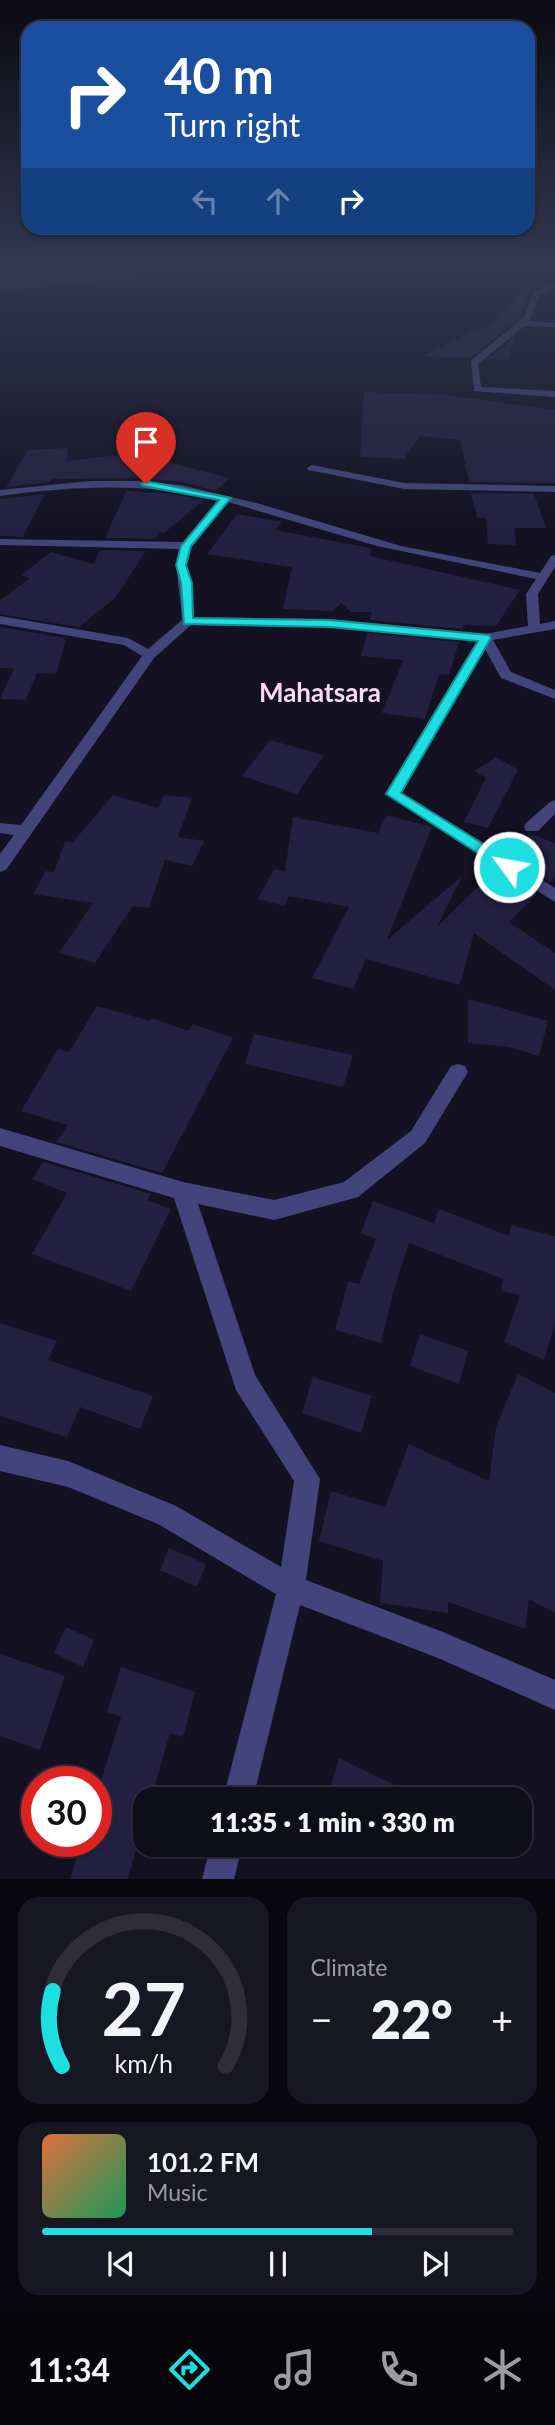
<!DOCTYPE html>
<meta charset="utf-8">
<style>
body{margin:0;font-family:Lato,sans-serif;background:#171623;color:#f1f3f6;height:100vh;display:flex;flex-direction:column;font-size:26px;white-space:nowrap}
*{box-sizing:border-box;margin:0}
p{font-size:23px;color:#9b9ca2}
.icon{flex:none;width:38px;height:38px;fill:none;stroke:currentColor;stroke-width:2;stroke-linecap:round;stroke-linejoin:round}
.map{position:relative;height:1879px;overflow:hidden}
.panel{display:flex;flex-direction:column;gap:18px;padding:18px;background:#08070e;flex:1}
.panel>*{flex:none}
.banner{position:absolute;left:21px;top:21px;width:514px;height:214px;border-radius:21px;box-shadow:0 2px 5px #0004,0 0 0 2px #2e2d39;background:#1a4fa0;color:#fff;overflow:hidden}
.speed{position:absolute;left:21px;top:1766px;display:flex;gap:14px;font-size:35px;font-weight:700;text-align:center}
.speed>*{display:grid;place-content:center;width:91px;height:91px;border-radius:50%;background:#0e0d1a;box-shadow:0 2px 5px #0004,0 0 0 2px #2e2d39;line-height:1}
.speed .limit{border:10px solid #d22;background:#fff;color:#111}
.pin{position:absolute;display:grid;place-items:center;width:60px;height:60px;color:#fff;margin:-72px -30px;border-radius:50% 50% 50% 0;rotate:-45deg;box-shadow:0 0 7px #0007}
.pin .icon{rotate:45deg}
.me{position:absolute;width:77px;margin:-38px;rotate:302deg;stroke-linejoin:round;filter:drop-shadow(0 0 5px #0008)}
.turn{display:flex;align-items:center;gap:24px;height:147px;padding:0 28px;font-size:32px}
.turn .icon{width:91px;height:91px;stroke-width:2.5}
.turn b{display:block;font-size:49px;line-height:60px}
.lanes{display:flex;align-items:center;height:66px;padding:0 28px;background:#0003;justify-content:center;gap:35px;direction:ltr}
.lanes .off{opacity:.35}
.big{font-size:52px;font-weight:800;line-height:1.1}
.panel .tile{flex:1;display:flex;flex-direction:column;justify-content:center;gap:10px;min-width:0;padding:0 24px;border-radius:21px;background:#171623}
.panel .dial{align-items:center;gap:0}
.dial svg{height:182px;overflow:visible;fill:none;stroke:#2e2d39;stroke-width:7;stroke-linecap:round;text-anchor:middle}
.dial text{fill:#f1f3f6;stroke:none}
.song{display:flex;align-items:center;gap:21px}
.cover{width:84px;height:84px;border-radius:10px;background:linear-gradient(135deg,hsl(20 70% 55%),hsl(150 70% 35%))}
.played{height:7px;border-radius:4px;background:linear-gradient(90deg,#1ddee0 70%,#2e2d39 70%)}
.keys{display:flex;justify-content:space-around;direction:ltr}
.heat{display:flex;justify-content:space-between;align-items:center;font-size:38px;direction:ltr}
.panel .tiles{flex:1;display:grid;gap:18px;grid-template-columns:1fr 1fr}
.tile:last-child{grid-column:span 2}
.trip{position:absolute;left:133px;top:1787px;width:399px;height:70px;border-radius:21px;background:#0e0d1a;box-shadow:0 2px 5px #0004,0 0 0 2px #2e2d39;font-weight:800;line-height:70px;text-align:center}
.tabs{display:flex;height:112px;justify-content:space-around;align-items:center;background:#06050a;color:#9b9ca2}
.tabs .icon{width:49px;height:49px}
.tabs .on{color:#1ddee0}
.tabs b{font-size:32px;color:#f1f3f6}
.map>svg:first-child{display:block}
.green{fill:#152b29}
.building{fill:#232041}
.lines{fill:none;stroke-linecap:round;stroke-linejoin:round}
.minor{fill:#42457b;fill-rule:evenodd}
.route{fill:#1ddee0;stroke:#139092;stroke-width:2}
.labels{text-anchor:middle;stroke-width:7;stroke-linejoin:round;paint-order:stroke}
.far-district-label{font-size:26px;font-weight:bold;fill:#fad9f1;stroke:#131122}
</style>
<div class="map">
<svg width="555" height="1879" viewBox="0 0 555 1879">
<rect width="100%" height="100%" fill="#131122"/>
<!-- green -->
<path class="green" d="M0 267H212L0 292Z"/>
<!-- building -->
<path class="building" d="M533 279 521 316 470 358 423 356 480 328 486 330Z
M515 337 508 360 488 359Z
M364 392 446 395 555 410V483L469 482 460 440 420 436 404 459 360 457Z
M68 448 67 461 172 449 170 463 230 478 215 491 182 482 138 478 52 479 50 482 6 487 28 450Z
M126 491 164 493 204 500 164 533 159 532 155 539 105 538Z
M471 493 534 494 546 528H514L516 545 488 544 486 518H477Z
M45 494 23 537 0 536V499Z
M237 514 282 522 275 530 371 548 370 556 520 590 496 626 464 625 462 629 370 620 372 612H351L341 603 333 611 283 609 292 567 207 554Z
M100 550 146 551 115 598 79 627 0 614V600L30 578 21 575 51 552 94 564Z
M0 627 66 638 63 640 66 641 56 674 37 673 26 700 0 699 14 668H0Z
M367 633 459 642 449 675 439 674 425 719 382 713 403 660 361 656Z
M270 740 324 755 297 794 242 776Z
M496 757 518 770 488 828 464 822 486 778 474 771Z
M113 795 158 808 164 795 192 798 178 837 204 841 192 866 165 860 149 908 133 906 95 963 59 953 93 903 33 894 46 871 54 872 65 842H73Z
M386 815 432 827 387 940 462 876 437 927 497 868 537 894 509 922 555 953V990L474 933 460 985 366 959 353 989 312 978 349 907 289 896 284 906 258 899 274 869 285 871 293 817 378 833Z
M531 834 555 843V876L550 882 508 856Z
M468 999 548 1021 539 1056 509 1047 468 1043Z
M97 1006 150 1021 152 1018 188 1031 193 1024 233 1038 162 1173 56 1142 68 1125 21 1111 58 1049 69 1052Z
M254 1034 353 1055 343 1087 245 1064Z
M43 1162 151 1194 147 1200 171 1209 131 1291 32 1254 67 1193 32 1179Z
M373 1201 434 1223 439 1209 509 1236 511 1225 555 1236V1324L544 1360 504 1342 520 1295 501 1291 503 1279 409 1243 393 1293 381 1343 335 1330 348 1281 359 1284 376 1239 361 1233Z
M0 1323 57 1341 48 1360 153 1396 140 1429 80 1407 67 1437 0 1416Z
M420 1334 468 1351 459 1384 410 1366Z
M518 1374 555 1393V1613L529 1599 525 1629 448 1602V1613L380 1603 383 1561 319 1541 331 1491 385 1507 409 1444 489 1481 496 1427Z
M313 1377 372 1396 361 1433 302 1413Z
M169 1548 206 1564 197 1587 160 1570Z
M66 1627 94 1640 83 1667 54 1653Z
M0 1654 65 1676 40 1750 0 1736Z
M121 1667 195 1692 183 1737 170 1733 151 1799H145V1818L128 1879H70L82 1841H96V1796L121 1717 107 1712Z
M339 1758 423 1799H327Z"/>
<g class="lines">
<!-- minor -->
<path class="minor" d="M555 283V288L540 295 529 321 555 323V327L524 326 478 364 481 387 555 391V397L474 391 471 361 524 317 534 292Z
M312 465 404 483 555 486V492L404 489 308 470 307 468Z
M90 481H138L181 485 260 504 401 546 540 573 551 556 555 555V567L538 594 540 624 555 621V629L493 640 511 672 555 690V699L501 678 485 649 401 793 555 888V902L385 794 477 641 329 627 191 625 154 658 6 870 0 872V854L14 835 0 833V823L21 825 142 656 124 645 0 624V616L128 638 148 649 182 620C181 597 174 570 179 549L0 545V539L183 542 219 500C146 482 74 486 0 496V490ZM228 502 377 546 536 579 526 594 528 626 485 634 329 619 194 617 192 583 187 565 192 547Z
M555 800V814L538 831H526L524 827 526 823 550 802Z
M458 1064 465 1066 468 1072 425 1143 358 1197 274 1220 198 1204 255 1375 320 1479 306 1580 443 1632 555 1680V1710L438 1658 300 1605 253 1799H223L276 1594 158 1524 68 1487 0 1471V1445L68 1461 176 1506 281 1567 294 1481 236 1390 174 1198 0 1146V1128L183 1182 274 1200 344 1182 411 1131 451 1066Z
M211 1844H243L234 1879H202Z"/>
</g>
<!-- sky -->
<linearGradient id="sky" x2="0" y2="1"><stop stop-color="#0a0913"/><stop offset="0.5" stop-color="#33384f"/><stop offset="1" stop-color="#33384f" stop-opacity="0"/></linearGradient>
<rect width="555" height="530" fill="url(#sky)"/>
<!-- route -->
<path class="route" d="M146 481 231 498 191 546 186 565 192 583 193 618 329 620 489 635 491 638 401 793 514 863 516 867 514 870H504L386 794 478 641 329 627 184 624 181 583 176 565 181 546 219 500 143 486 141 484Z"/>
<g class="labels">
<!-- far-district labels -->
<g class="far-district-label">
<text x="320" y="702">Mahatsara</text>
</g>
</g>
</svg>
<div class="speed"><div class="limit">30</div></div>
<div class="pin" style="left:146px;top:484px;background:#d93025"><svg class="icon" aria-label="arrive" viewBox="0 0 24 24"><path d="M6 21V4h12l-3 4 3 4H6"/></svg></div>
<svg class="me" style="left:509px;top:867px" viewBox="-20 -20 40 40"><circle r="17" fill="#1ddee0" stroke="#fff" stroke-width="3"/><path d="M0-11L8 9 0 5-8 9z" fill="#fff"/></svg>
<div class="trip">11:35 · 1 min · 330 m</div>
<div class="banner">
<div class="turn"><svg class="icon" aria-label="right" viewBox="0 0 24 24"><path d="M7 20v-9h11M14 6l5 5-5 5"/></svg><div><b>40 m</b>Turn right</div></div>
<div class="lanes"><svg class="icon off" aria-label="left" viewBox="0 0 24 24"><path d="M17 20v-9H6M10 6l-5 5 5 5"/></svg><svg class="icon off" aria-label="ahead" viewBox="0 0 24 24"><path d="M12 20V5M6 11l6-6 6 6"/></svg><svg class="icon" aria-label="right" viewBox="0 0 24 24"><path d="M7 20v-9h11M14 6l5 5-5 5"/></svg></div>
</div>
</div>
<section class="panel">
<div class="tiles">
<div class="tile dial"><svg viewBox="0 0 100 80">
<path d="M14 69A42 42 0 1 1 86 69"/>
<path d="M14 69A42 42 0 0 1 10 36" stroke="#1ddee0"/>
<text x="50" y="56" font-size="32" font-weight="700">27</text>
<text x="50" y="72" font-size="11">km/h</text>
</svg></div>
<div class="tile"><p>Climate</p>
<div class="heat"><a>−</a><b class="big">22°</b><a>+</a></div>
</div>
<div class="tile">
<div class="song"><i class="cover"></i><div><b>101.2 FM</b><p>Music</p></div></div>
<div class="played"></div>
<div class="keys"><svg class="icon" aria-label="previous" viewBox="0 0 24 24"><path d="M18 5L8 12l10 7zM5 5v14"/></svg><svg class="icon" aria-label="pause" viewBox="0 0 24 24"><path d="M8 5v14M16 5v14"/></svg><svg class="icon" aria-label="next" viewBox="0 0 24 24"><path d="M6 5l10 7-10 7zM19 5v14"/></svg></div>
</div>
</div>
</section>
<nav class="tabs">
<b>11:34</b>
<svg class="icon on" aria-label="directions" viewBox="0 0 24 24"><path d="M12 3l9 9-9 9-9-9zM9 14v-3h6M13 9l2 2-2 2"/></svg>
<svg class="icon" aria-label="music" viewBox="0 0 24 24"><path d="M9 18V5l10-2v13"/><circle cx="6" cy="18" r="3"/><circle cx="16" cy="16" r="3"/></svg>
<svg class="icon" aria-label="phone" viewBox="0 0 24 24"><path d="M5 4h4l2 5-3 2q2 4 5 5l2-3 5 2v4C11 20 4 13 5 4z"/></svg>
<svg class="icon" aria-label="climate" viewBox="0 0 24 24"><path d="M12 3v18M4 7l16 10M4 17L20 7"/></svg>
</nav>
